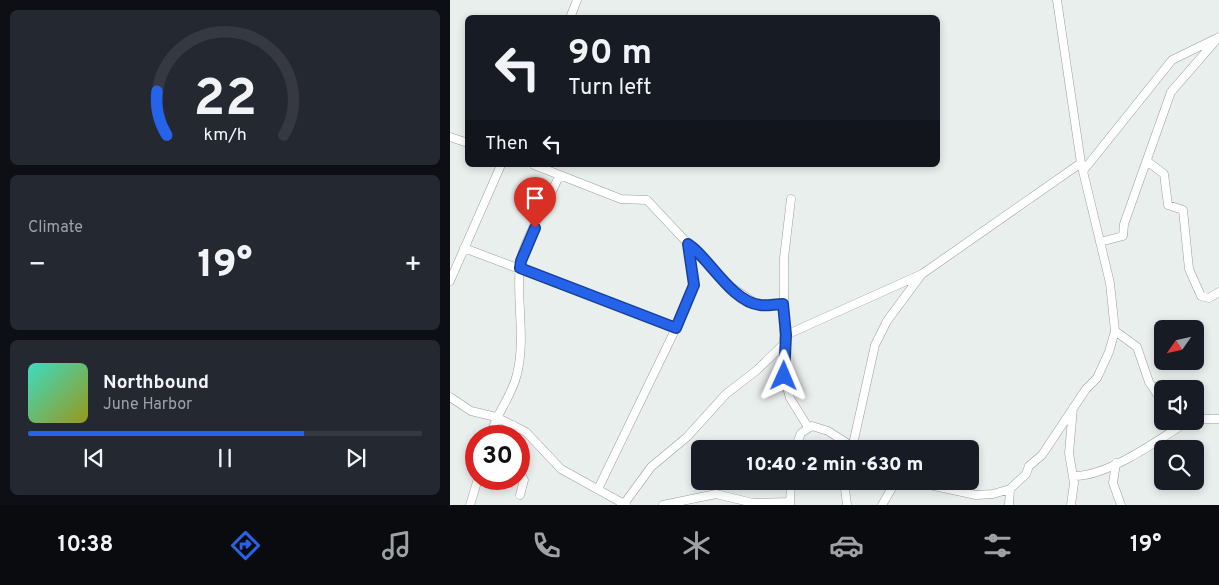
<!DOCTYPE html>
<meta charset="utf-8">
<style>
body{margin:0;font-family:Overpass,sans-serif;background:#242831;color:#f1f3f6;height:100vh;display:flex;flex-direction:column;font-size:19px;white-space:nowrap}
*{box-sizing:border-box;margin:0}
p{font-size:16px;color:#9ea1a6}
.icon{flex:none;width:28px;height:28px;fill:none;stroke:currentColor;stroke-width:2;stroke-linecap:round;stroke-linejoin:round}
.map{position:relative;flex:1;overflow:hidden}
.sheet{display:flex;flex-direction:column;gap:10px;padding:10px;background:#0d0f14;width:450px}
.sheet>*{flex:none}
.top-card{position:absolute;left:15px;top:15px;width:475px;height:152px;border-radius:8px;box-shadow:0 2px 8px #0003;background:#171b24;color:#f1f3f6;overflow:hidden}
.needle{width:32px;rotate:236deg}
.buttons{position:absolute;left:704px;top:320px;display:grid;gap:10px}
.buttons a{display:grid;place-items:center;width:50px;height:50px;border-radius:8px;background:#171b24;box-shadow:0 2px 8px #0003;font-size:25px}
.speed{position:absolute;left:15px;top:425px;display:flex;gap:10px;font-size:25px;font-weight:700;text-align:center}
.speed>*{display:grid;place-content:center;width:65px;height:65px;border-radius:50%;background:#171b24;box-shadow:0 2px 8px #0003;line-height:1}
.speed .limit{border:8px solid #d22;background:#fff;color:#111}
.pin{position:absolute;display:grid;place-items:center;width:42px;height:42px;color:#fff;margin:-51px -21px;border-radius:50% 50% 50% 0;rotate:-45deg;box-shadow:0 0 5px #0007}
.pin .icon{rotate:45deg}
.me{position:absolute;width:55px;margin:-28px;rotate:1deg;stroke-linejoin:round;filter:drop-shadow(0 0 4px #0008)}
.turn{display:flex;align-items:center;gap:18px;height:105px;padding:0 20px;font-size:22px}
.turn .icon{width:65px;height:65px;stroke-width:2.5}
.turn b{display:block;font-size:35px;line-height:42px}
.then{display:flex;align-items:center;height:48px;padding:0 20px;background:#0003;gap:10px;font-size:19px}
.big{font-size:38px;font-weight:800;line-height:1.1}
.sheet .card{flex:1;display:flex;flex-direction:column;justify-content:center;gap:8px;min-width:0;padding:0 18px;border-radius:8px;background:#242831}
.sheet .dial{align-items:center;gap:0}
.dial svg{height:130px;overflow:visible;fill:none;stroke:#363941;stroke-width:7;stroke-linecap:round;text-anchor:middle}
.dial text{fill:#f1f3f6;stroke:none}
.song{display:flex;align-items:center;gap:15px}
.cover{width:60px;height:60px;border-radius:8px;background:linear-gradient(135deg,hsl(170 70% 55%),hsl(60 70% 35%))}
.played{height:5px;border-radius:2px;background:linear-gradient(90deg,#2563eb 70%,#363941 70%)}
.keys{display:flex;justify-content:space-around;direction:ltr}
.heat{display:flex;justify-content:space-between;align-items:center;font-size:28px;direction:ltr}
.trip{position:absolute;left:241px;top:440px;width:288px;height:50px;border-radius:8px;background:#171b24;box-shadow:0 2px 8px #0003;font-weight:800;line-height:50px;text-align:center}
.tabs{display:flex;height:80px;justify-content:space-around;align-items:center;background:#090b0e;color:#9ea1a6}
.tabs .icon{width:35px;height:35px}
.tabs .active{color:#2563eb}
.tabs b{font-size:22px;color:#f1f3f6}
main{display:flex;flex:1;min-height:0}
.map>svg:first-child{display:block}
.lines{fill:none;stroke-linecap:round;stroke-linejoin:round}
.minor-casing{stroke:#9a9f9d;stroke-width:9}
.minor{stroke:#fff;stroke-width:8}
.route-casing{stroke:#184099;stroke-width:12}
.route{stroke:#2563eb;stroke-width:9}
</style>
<main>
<section class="sheet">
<div class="card dial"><svg viewBox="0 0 100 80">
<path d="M14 69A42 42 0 1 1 86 69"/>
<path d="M14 69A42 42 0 0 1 8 42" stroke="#2563eb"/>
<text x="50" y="56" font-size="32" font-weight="700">22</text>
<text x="50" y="72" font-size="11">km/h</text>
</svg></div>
<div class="card"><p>Climate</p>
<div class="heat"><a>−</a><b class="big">19°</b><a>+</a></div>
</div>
<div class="card">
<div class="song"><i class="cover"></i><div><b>Northbound</b><p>June Harbor</p></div></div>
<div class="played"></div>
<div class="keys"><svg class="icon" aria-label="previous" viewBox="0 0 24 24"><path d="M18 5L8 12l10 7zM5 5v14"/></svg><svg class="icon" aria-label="pause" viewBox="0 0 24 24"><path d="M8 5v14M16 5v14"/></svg><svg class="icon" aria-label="next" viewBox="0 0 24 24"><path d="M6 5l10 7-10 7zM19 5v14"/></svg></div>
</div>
</section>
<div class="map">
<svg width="769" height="505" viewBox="0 0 769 505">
<rect width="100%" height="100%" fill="#e9efec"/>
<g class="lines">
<defs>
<path id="minor" d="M120 18 127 0
M0 137 18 143
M697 161 714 174 718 205 733 210 739 269 751 296 759 298 769 292
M84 165 171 199 197 200 274 282 308 305H333
M633 171 722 60 765 39
M341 199 334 258V376L340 398 358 427
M650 242 673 236 674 224 721 92 769 37
M14 248 226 328
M0 281 51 165
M665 331 687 347 699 382 712 401
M336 335 472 274 631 163
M0 397 21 411 46 417 76 432 111 469 176 505
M745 419H769
M63 425 65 436
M40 436C46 413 62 397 67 374 76 338 66 300 70 263 74 238 99 201 109 176
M345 449 351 433 362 426 378 431 403 447
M402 449 425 345 437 321 471 275
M666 463 663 483 671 505
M69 471 74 480 70 495
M623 476C657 477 709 440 738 421
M394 481 397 505
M461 481 526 495 543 494 560 489 576 474 579 466 592 455 636 389 647 378 659 352 665 331 660 283 631 163 607 0
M148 489 226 328 244 285 238 245
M20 505 28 479
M171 505 174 504 201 467 237 437 276 394 307 370 335 343
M213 505 266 494 303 503 340 502
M340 505 341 481
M432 505 446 481
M559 505 560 489
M621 505 624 483 619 453 623 408"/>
</defs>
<!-- minor casing -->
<use href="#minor" class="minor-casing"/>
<!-- minor -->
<use href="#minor" class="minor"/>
</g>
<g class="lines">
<defs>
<path id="route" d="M85 228 71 261 70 268 226 328 244 285 238 244 242 247C261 262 283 302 310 305 317 306 325 304 333 304L336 335 334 376"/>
</defs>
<!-- route casing -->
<use href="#route" class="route-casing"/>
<!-- route -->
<use href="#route" class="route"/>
</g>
</svg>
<div class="buttons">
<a><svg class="needle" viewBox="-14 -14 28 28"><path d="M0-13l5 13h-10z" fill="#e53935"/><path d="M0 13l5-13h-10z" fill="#9ea1a6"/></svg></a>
<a><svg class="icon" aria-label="sound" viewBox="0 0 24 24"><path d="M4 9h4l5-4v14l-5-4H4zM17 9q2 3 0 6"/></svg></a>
<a><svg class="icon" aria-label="search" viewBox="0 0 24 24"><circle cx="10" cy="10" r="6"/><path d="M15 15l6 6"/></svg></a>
</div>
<div class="speed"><div class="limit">30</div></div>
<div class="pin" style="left:85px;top:228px;background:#d93025"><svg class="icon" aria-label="arrive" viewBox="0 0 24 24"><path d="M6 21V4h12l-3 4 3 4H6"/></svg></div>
<svg class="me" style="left:334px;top:376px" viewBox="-20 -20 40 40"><path d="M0-17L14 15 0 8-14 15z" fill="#2563eb" stroke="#fff" stroke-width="4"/></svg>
<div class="trip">10:40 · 2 min · 630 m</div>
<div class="top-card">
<div class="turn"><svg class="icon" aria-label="left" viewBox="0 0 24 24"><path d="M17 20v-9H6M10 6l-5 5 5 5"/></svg><div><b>90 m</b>Turn left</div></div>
<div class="then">Then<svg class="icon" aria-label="left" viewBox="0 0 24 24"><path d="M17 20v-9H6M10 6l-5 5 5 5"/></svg></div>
</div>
</div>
</main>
<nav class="tabs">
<b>10:38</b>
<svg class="icon active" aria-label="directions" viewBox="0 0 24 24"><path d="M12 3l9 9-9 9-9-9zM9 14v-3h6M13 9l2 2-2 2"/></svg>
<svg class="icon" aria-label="music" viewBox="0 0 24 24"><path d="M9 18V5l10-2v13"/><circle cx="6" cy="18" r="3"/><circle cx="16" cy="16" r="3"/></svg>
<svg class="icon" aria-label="phone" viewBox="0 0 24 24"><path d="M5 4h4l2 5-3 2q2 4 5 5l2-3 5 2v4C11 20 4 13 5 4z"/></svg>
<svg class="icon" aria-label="climate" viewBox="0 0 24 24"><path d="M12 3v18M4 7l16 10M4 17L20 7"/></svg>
<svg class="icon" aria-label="car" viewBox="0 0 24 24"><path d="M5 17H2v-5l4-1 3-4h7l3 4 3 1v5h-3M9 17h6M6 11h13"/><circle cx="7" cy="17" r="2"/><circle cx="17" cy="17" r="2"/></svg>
<svg class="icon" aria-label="filters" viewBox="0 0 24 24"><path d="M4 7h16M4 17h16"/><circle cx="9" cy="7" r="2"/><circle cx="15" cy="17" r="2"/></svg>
<b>19°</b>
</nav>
